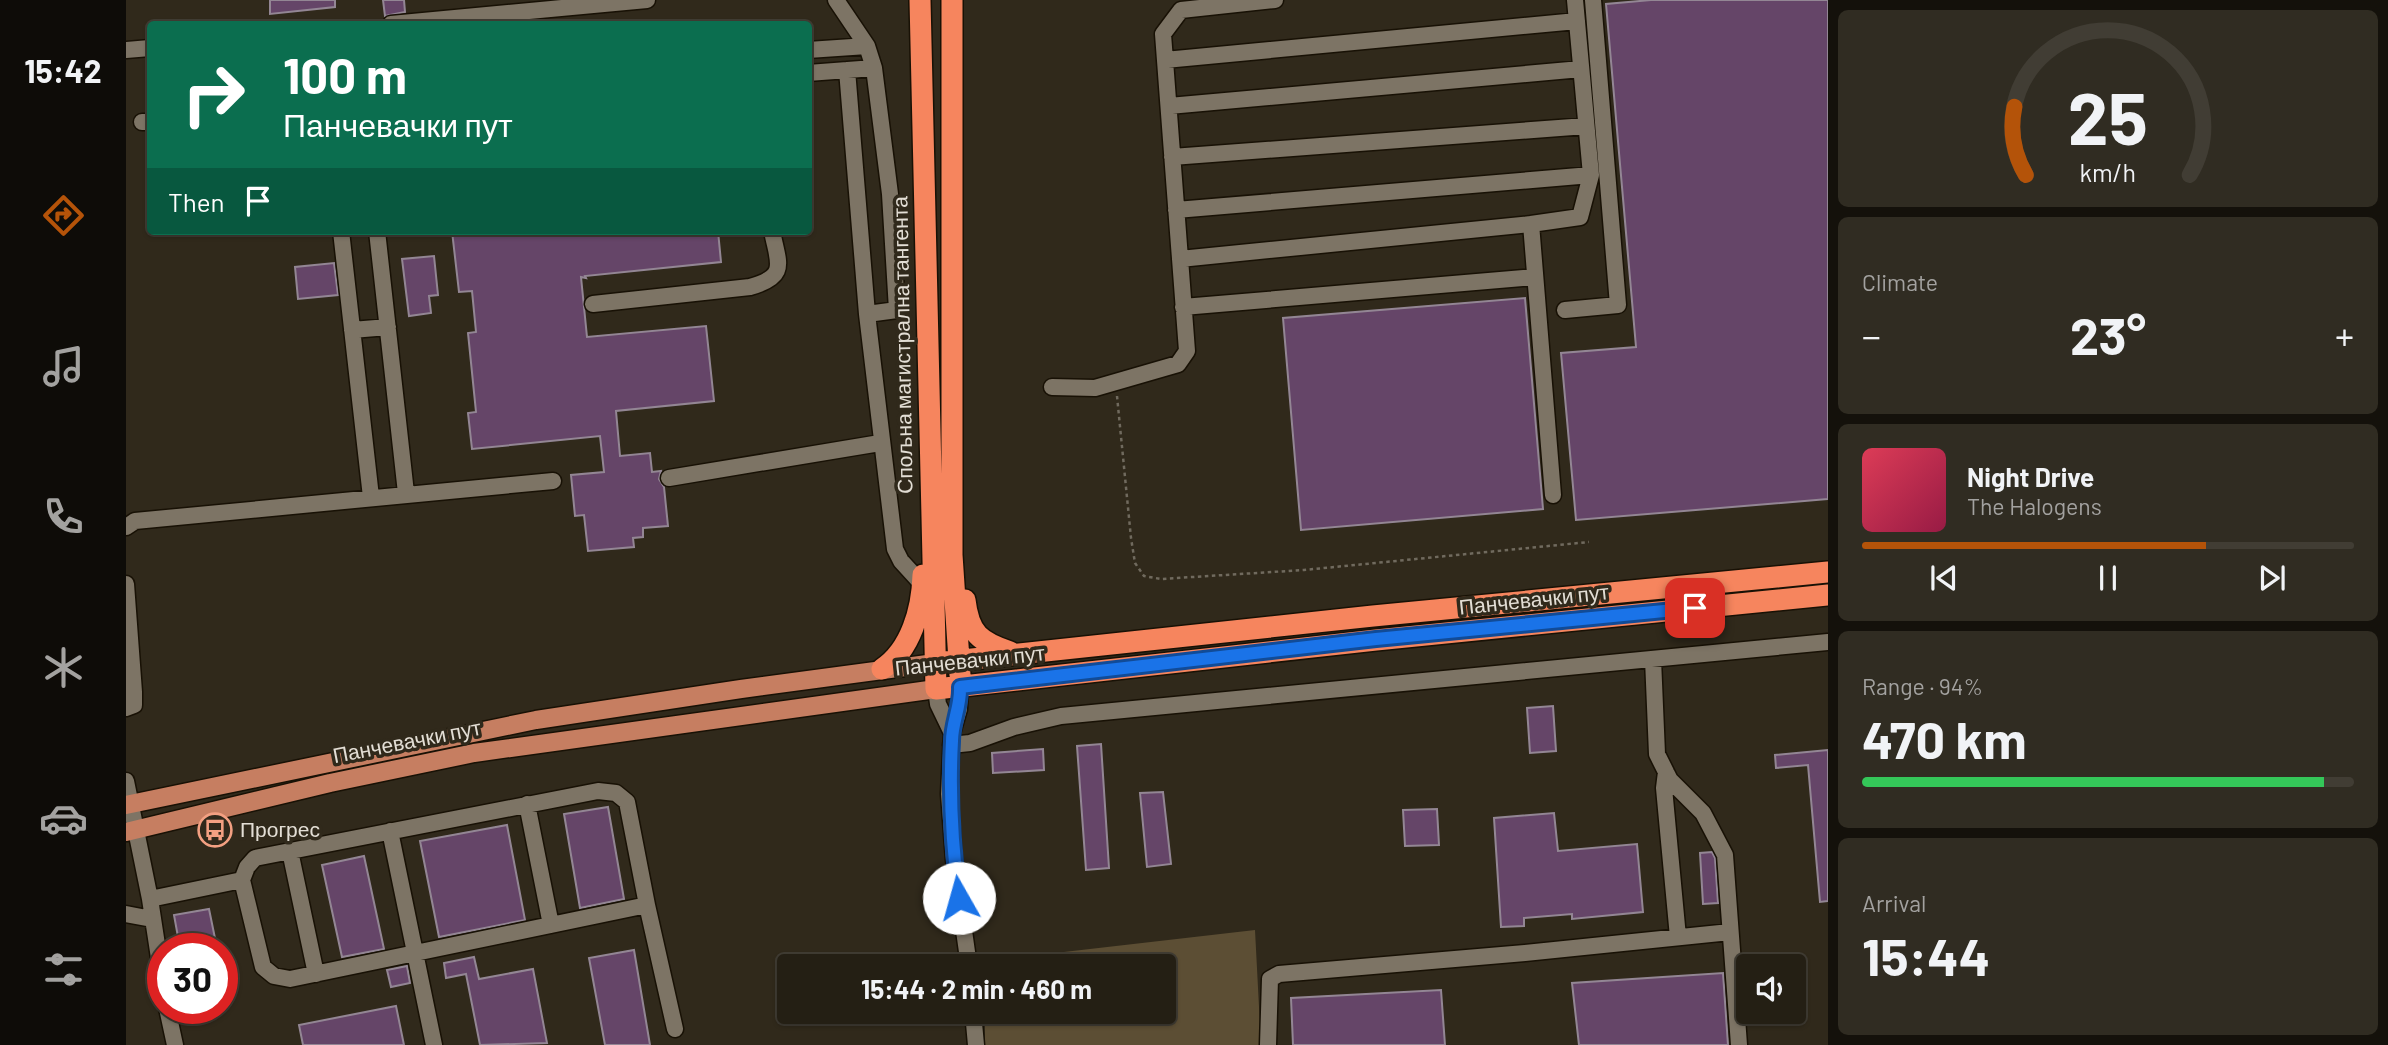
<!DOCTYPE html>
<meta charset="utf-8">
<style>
body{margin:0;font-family:Barlow,sans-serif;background:#302c22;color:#f1f3f6;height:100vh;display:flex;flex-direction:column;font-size:26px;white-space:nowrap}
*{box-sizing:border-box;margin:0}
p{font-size:23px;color:#a3a2a0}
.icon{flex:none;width:38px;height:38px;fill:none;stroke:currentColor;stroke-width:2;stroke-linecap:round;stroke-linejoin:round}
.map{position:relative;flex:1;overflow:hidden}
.drawer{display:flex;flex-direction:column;gap:10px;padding:10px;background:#14110b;width:560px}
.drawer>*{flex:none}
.hud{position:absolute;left:21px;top:21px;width:665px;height:214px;border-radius:7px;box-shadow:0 2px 5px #0004,0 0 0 2px #413d34;background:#0b6e4f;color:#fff;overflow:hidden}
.buttons{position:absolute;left:1610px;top:954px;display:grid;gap:14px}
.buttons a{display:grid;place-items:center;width:70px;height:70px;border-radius:7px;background:#241f14;box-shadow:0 2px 5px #0004,0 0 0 2px #413d34;font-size:35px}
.speed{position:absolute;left:21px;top:933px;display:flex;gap:14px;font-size:35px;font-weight:700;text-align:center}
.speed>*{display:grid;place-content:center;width:91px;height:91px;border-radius:50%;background:#241f14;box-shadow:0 2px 5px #0004,0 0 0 2px #413d34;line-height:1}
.speed .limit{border:10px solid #d22;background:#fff;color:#111}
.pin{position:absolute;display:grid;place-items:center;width:60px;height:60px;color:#fff;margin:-30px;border-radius:14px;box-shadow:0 4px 10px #0006}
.me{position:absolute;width:77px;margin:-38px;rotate:353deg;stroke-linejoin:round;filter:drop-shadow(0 0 5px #0008)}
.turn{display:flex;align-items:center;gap:24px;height:147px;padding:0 21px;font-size:32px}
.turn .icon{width:91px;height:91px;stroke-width:2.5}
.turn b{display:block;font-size:49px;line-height:60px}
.then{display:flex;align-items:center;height:66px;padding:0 21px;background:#0003;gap:14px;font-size:26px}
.big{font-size:52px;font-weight:700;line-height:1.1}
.drawer .tile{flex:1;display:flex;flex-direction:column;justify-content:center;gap:10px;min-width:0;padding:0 24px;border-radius:10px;background:#302c22}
.drawer .dial{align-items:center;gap:0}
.dial svg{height:182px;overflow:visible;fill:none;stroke:#413d34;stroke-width:7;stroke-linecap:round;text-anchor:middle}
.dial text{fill:#f1f3f6;stroke:none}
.song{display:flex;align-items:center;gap:21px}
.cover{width:84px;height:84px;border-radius:10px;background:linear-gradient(135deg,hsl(350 70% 55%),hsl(340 70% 35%))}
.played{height:7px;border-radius:4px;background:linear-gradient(90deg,#b45309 70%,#413d34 70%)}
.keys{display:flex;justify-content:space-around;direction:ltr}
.heat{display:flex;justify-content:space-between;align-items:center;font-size:38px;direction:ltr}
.charge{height:10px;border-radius:5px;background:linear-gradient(90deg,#34c759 94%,#413d34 0)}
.trip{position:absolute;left:651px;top:954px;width:399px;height:70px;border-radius:7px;background:#241f14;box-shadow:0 2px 5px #0004,0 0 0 2px #413d34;font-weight:700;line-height:70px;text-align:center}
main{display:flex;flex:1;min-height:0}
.tabs{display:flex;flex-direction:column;width:126px;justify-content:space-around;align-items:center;background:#0e0c08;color:#a3a2a0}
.tabs .icon{width:49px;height:49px}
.tabs .selected{color:#b45309}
.tabs b{font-size:32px;color:#f1f3f6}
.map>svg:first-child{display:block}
.green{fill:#5c4e34}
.building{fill:#654568;stroke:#938694;stroke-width:2}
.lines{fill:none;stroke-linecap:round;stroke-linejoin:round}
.minor-casing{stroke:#181105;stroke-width:19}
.major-casing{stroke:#181105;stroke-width:21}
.highway-casing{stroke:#181105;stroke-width:24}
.path{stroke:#706a5e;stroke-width:2.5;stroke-dasharray:3.5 3.5;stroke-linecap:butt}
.minor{stroke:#7d7465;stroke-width:16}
.major{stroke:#c67e61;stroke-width:18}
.highway{stroke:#f6855e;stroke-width:21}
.route-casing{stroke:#114b97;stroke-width:18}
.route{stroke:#1a73e8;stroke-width:12}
.labels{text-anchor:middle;stroke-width:7;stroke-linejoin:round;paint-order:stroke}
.street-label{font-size:21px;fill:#e3ded5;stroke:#30291b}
.poi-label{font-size:21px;fill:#e3ded5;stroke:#30291b;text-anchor:start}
</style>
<main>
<nav class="tabs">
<b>15:42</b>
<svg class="icon selected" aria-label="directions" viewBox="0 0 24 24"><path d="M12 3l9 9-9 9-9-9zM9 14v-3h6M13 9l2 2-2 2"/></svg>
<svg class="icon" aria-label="music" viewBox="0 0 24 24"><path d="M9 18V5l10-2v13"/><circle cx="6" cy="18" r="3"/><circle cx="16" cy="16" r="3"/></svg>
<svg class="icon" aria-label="phone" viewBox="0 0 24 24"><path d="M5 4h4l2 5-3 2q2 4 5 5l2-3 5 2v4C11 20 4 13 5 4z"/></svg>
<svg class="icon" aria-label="climate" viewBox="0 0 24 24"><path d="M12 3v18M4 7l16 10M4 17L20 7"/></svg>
<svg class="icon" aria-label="car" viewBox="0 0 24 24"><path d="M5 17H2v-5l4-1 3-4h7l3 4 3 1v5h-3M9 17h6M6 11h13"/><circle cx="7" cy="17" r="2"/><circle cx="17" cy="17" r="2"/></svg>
<svg class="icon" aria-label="filters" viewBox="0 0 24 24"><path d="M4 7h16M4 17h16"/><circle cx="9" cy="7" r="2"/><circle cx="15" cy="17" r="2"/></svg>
</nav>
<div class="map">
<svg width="1702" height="1045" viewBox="0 0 1702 1045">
<rect width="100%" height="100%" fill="#30291b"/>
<!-- green -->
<path class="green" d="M1129 930 1135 1045H859V1012H1038V966H859V961Z"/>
<!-- building -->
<path class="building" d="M144 0H209V7L144 14Z
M257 0H278L279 12 259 16Z
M1525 0H1702V499L1450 520 1435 353 1510 347 1480 4Z
M326 231H592L595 262 459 276 460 278 455 277 461 337 580 326 588 401 490 411 494 456 524 453 526 472 535 471 533 479 538 487 542 526 517 528V537L507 538 508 547 462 551 458 515 449 516 445 475 478 472 474 436 346 449 342 413 350 412 342 333 350 332 346 291 333 292Z
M308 256 312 295 303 296 305 313 283 316 276 259Z
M208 263 212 295 172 299 169 267Z
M1399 298 1417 509 1175 530 1157 318Z
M1427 706 1430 751 1404 753 1401 708Z
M975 744 983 868 960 870 951 746Z
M917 749 918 770 867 773 866 753Z
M1702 750V901L1694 902 1682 765 1650 768 1649 755Z
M1037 792 1045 864 1021 867 1014 793Z
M482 807 498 899 454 908 438 814Z
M1311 809 1313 845 1279 846 1277 810Z
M1428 813 1432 851 1511 844 1517 912 1446 919V914L1398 918V926L1375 927 1368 818Z
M381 825 399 920 313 937 294 841Z
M1586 852 1589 858 1592 903 1577 904 1574 853Z
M238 856 258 949 216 957 196 865Z
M83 909 91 948H54L48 915Z
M508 950 524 1045H479L463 958Z
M348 957 353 979 407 969 421 1043 354 1045 340 974 320 978 318 963Z
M281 966 284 983 265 987 261 970Z
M1597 973 1602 1045H1453L1446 983Z
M1315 990 1319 1045H1167L1165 998Z
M270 1006 278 1045H177L173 1025Z"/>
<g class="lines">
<defs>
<path id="minor" d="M710 0 741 46 748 68 764 194 771 310 741 314
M265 24 521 0
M0 50 24 48
M682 50 741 46
M1039 60 1451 21
M721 70 741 314 769 549 775 561 796 584
M682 73 748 68
M1043 106 1455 69
M16 122H24
M1046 157 1460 126
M1050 210 1465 175
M215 231 245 497
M251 231 280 493
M1054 259 1405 224
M467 304 624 287C663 276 652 263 646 231
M1057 307 1409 277
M1439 310 1492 305 1467 0
M226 330 262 327
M926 387 969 388 1052 364 1061 351 1037 34 1055 10 1149 0
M543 478 754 443
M1427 495 1405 224 1454 217 1465 175 1449 0
M0 527 9 521 427 481
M0 584 8 692V705L0 708
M1527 659 1531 754 1544 780 1577 813 1599 855 1613 1045
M834 687 833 709 826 733 823 794 828 860 843 966
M810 689 812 704 826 733
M825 745 844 743 888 727 935 716 1702 642
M1540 772 1538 788 1552 937
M0 781 24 899 37 984
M401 804 425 925
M264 831 308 1045
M164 851 190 974
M24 899 116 880
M521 905 164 979 148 976 137 967 116 880 121 867 129 858 472 791 490 793 501 802 521 905 549 1029
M0 914 26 919
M41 1008 49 1045
M847 1012 850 1045
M1142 1045 1144 979 1153 974 1399 953 1604 932"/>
<path id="major" d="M0 805 410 720 615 689 809 663
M0 832 204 783 348 753 810 689"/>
<path id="highway" d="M794 0 810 689 1250 640 1702 595
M826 0V555L834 675
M839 600C843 634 854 642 884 652
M809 663 1247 616 1702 572
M756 669C785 650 796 609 797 575"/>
</defs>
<!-- minor casing -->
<use href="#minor" class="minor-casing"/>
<!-- major casing -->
<use href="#major" class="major-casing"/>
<!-- highway casing -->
<use href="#highway" class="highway-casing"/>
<!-- path -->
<path class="path" d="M991 396 1005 538 1009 563 1018 576 1035 579 1178 570 1463 542"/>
<!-- minor -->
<use href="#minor" class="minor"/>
<!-- major -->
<use href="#major" class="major"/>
<!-- highway -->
<use href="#highway" class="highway"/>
</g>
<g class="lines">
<defs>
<path id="route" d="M833 898C826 845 823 794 826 741 826 722 835 706 834 687L1250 639 1569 608"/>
</defs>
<!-- route casing -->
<use href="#route" class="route-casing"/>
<!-- route -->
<use href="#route" class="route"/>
</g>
<!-- icons -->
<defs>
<symbol id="bus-ring" viewBox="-11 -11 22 22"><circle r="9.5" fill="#30291b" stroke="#f3a082" stroke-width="1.5"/><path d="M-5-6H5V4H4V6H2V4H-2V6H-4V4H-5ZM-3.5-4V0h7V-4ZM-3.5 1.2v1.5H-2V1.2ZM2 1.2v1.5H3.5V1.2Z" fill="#f3a082"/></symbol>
</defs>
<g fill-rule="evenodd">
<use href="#bus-ring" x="70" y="811" width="38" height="38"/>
</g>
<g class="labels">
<!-- street labels -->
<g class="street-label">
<text transform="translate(777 345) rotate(-91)" y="7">Спољна магистрална тангента</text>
<text transform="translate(1408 600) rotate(-6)" y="7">Панчевачки пут</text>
<text transform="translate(844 661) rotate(-6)" y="7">Панчевачки пут</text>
<text transform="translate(281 742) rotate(-11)" y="7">Панчевачки пут</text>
</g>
<!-- poi labels -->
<g class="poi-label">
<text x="114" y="837">Прогрес</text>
</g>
</g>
</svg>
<div class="buttons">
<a><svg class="icon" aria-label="sound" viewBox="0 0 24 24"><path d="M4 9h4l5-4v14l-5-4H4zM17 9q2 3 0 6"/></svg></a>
</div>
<div class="speed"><div class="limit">30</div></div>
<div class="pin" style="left:1569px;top:608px;background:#d93025"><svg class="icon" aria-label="arrive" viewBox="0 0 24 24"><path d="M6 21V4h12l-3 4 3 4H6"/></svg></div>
<svg class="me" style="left:833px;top:898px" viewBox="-20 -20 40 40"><circle r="19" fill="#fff"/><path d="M0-13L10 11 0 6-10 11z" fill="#1a73e8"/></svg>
<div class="trip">15:44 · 2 min · 460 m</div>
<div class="hud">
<div class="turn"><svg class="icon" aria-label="right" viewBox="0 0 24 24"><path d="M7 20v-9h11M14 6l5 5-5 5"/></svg><div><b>100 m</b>Панчевачки пут</div></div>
<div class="then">Then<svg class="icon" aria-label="arrive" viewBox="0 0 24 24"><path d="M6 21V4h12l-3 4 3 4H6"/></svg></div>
</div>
</div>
<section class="drawer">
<div class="tile dial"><svg viewBox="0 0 100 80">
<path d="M14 69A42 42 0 1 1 86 69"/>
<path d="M14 69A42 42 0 0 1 9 39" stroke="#b45309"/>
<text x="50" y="56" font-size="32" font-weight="700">25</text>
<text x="50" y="72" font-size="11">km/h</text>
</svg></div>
<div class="tile"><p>Climate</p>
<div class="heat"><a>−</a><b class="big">23°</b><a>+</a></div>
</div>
<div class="tile">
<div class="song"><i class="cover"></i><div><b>Night Drive</b><p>The Halogens</p></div></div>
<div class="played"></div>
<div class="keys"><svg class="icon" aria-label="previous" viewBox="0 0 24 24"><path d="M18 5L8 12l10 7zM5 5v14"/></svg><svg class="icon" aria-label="pause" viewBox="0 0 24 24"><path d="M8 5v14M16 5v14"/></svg><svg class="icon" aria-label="next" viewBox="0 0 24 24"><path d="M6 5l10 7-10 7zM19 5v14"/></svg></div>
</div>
<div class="tile"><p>Range · 94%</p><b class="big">470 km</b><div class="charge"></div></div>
<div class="tile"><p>Arrival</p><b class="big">15:44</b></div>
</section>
</main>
